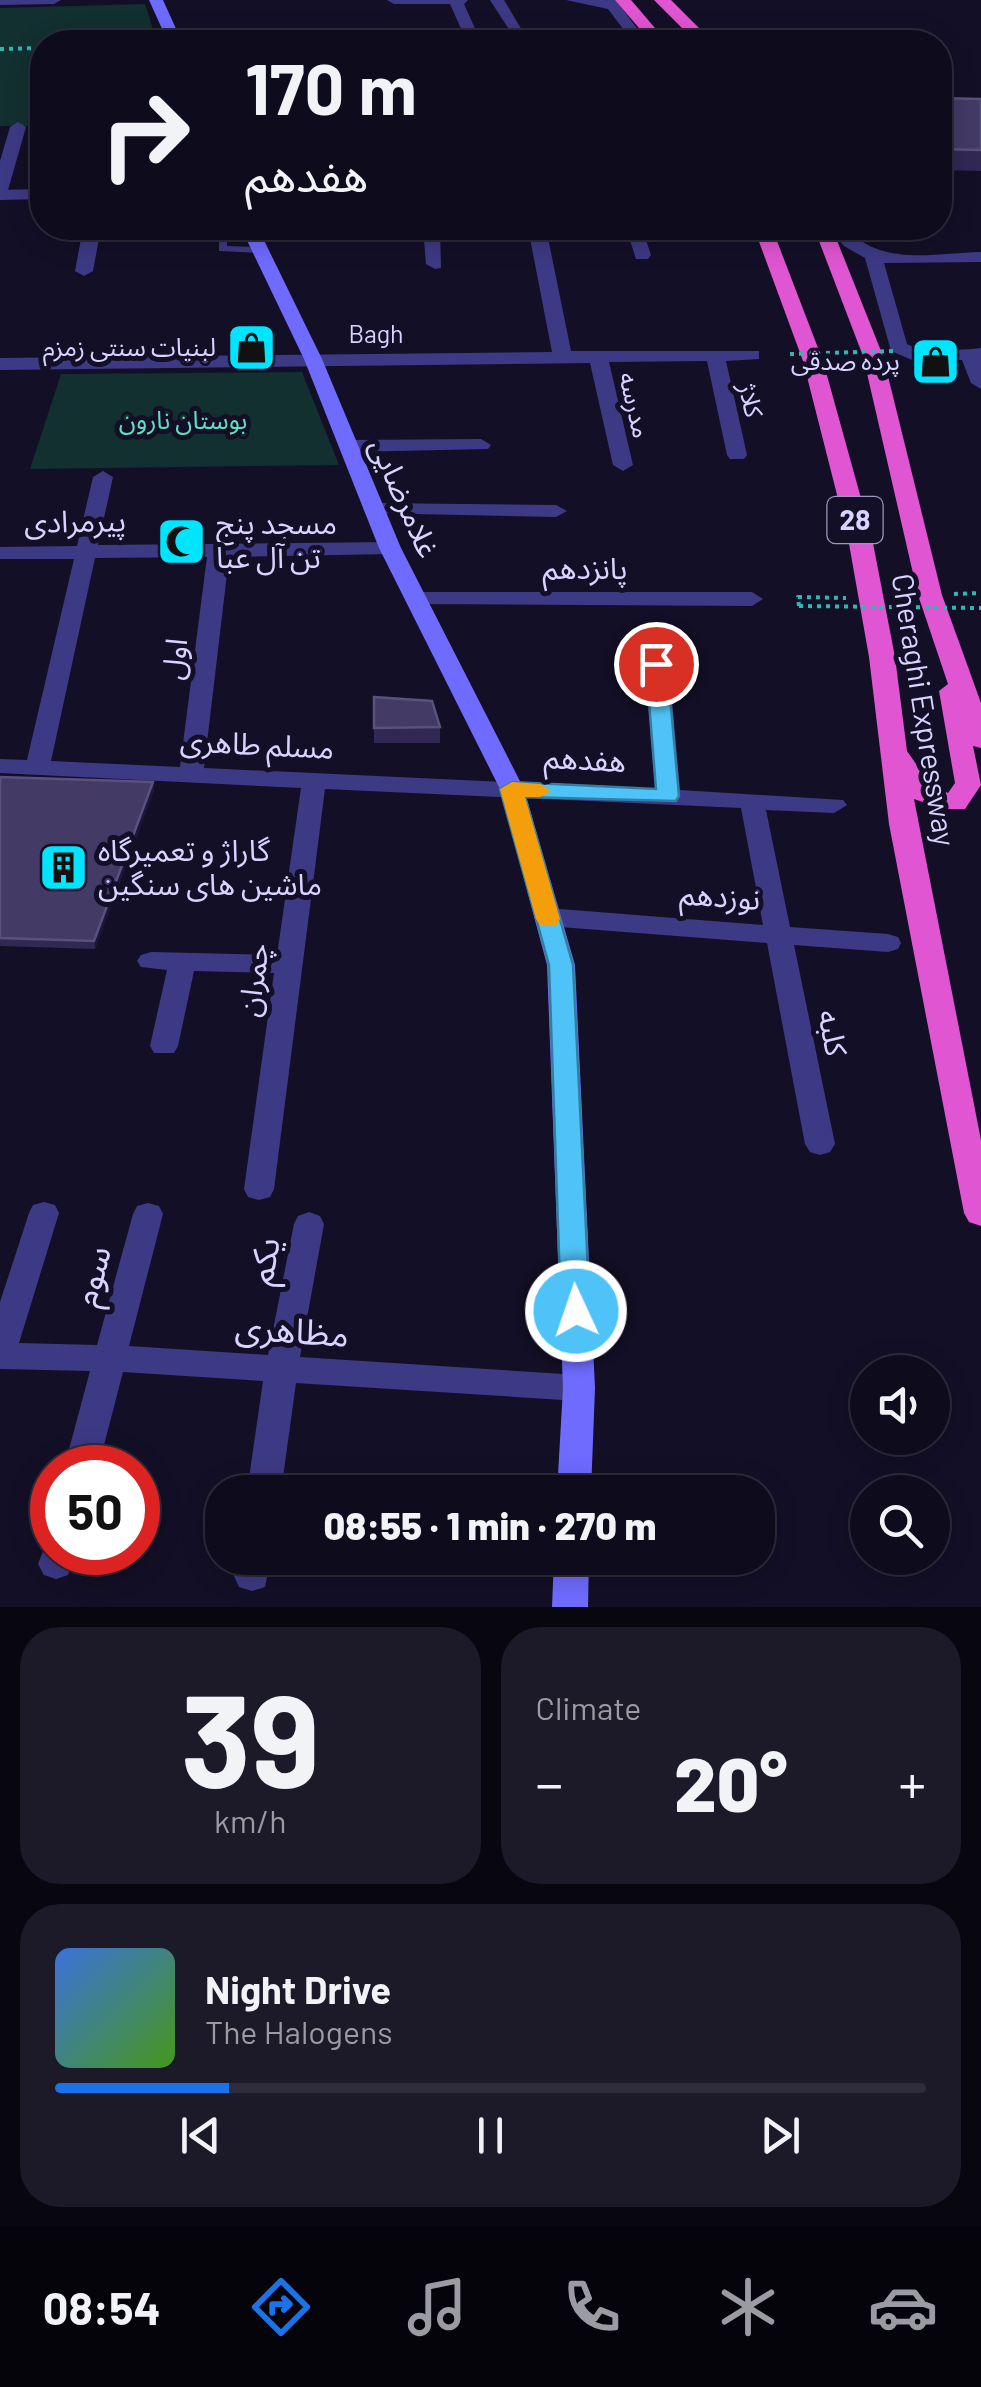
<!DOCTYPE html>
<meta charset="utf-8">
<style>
body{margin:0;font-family:Barlow,"Noto Sans Arabic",sans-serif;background:#1c1929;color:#f1f3f6;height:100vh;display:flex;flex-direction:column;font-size:38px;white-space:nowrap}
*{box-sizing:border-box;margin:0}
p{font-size:32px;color:#9b9ba3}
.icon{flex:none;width:55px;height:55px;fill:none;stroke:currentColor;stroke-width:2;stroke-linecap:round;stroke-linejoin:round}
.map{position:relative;height:1607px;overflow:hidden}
.sheet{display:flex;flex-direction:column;gap:20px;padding:20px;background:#08060f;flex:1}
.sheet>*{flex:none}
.hud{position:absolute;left:30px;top:30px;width:922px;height:210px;border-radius:40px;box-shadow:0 5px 25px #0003,0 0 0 2px #2e2b3b;background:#0e0b1c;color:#f1f3f6;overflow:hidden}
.fabs{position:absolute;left:850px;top:1355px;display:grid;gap:20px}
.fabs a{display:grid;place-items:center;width:100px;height:100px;border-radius:50%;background:#0e0b1c;box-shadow:0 5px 25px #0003,0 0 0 2px #2e2b3b;font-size:50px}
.speed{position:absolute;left:30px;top:1445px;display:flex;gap:20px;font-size:50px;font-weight:700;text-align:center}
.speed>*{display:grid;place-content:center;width:130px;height:130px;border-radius:50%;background:#0e0b1c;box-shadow:0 5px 25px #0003,0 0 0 2px #2e2b3b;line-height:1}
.speed .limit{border:15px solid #d22;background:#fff;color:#111}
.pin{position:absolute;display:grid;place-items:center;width:85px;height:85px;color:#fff;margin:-42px;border:5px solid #fff;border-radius:50%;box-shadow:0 2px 10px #0007}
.me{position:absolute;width:110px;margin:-55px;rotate:357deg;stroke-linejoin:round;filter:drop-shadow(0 0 8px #0008)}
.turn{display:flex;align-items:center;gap:35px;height:210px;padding:0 50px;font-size:45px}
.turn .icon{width:130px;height:130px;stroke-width:2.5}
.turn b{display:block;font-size:70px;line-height:85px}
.big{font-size:75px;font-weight:800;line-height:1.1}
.sheet .card{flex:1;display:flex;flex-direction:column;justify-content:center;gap:15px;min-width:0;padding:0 35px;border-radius:40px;background:#1c1929}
.sheet .dial{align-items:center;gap:0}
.dial b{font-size:130px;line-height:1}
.song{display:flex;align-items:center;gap:30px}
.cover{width:120px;height:120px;border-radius:15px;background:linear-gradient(135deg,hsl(220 70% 55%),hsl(100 70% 35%))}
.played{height:10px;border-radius:5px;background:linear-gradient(90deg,#1a73e8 20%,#2e2b3b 20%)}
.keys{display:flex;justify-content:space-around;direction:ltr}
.heat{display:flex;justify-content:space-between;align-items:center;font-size:55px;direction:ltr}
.sheet .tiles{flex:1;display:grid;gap:20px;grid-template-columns:1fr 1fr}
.card:last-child{grid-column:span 2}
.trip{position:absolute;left:205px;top:1475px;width:570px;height:100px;border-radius:40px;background:#0e0b1c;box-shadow:0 5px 25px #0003,0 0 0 2px #2e2b3b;font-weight:800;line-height:100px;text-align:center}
.tabs{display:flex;height:160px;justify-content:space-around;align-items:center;background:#06040b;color:#9b9ba3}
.tabs .icon{width:70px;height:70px}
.tabs .on{color:#1a73e8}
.tabs b{font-size:45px;color:#f1f3f6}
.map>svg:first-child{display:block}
.green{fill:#12302f}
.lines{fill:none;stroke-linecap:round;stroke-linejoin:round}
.path{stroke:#2fb8b0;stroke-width:4;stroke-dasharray:4 5;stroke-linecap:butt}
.service{fill:#3d3a85;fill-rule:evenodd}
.minor{fill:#3d3a85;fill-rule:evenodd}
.tertiary{fill:#3d3a85;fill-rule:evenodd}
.secondary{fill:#6f6bff;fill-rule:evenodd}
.trunk{fill:#e055d1;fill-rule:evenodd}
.path-bridge{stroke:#2fb8b0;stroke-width:4;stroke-dasharray:4 5;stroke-linecap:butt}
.wall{fill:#312854}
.shaded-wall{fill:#1d163a}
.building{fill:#433a66;stroke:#5a527e;stroke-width:2.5}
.route{fill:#4fc3f7;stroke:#337fa1;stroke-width:2.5}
.slow{fill:#f59e0b}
.labels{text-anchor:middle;stroke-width:10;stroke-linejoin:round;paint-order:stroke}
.far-street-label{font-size:25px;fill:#d9d4ff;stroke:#130f26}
.far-poi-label{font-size:25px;fill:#d9d4ff;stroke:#130f26;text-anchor:end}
.far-park-label{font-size:25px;fill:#5fe0c0;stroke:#130f26}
.shield{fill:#130f26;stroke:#9e99be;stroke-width:2.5}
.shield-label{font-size:28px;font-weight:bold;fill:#d9d4ff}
.street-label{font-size:30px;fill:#d9d4ff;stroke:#130f26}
.poi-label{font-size:30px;fill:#d9d4ff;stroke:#130f26;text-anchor:start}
.near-street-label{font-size:35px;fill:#d9d4ff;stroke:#130f26}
</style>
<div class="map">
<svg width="981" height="1607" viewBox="0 0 981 1607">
<rect width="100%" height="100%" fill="#130f26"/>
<!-- green -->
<path class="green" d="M145 4 157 42H42V126H0V8Z
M302 372 339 465 30 469 61 374Z"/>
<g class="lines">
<!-- path -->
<path class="path" d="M0 49 42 48
M954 594 981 593
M799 606 798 597 846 598"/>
<!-- service -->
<path class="service" d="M228 228H238L227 234V246L260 247 264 250 260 253 219 251V233Z"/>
<!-- minor -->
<path class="minor" d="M387 0H468L464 4 481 42H467L450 4H394Z
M490 0H504L529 42H517Z
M566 0H616L647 42H633L608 9Z
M18 122 26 127 8 190 0 195V161L10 127Z
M83 228H101L93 271 84 276 75 271Z
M423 228H440L441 268 435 269 426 264Z
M528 228H546L571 351H759V359L726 361 747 455 744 459H730L727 455 707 361 609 362 633 465 623 471 613 465 590 363 0 370V358L552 352Z
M626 228H642L651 255 648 259H636Z
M829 228H847C880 267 935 253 981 252V262L884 263 907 344 915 348 976 350 981 360V389L971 383 962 360H912L891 351 865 258 844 246Z
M481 439 491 445 488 449 349 452 339 446 349 440Z
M103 471 113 477 98 545 390 542 401 548 390 554 229 557 204 768 655 789 645 665 657 658 669 665 680 790 843 800 847 805 834 813 766 810 790 927 888 934 898 937 901 943 898 949 888 952 794 945 835 1144 830 1152 820 1155 810 1152 805 1144 767 943 547 926 538 923 534 917 538 911 547 908 763 925 741 808 325 789 274 1189 270 1197 259 1200 248 1197 244 1189 274 973 194 971 178 1046 174 1053H154L150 1046 167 970 141 967 137 961 141 955 151 952 277 955 301 788 0 773V759L27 760 74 559H0V547L77 546 93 477ZM207 557 180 767 51 761 95 558Z
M374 503 556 505 567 511 556 517 367 513 363 509 367 505Z
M418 592H752L763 599 752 606 410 604 407 599 410 594Z
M44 1202 55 1205 59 1213 19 1343 97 1345 133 1214 137 1206 148 1203 159 1206 163 1214 129 1346 268 1355 294 1224 298 1216 309 1212 320 1216 324 1224 300 1357 579 1375 591 1379 595 1388 591 1397 579 1401 296 1383 281 1492H247L263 1381 123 1372 98 1468H64L90 1371 0 1369V1302L29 1213 33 1205Z
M52 1539V1552H76L68 1575 56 1579 44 1575 38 1564 47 1541Z
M236 1558H271L265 1587 252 1591 239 1587 234 1576Z"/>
<!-- tertiary -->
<path class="tertiary" d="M0 0H61L54 4 0 5Z
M42 189V199L0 200V190Z
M981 348V360L962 358 960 354 962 350Z"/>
<!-- secondary -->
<path class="secondary" d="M149 0H163L182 42H168Z
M241 228H258L322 359 401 548 524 789 575 965 595 1388 591 1492H557L563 1388 547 965 500 789 379 548 304 359Z
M554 1558H589L588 1607H552Z"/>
<!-- trunk -->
<path class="trunk" d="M615 0H631L667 42H651Z
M654 0H671L713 42H696Z
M754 228H772L823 361 872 538 895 657 907 751 930 784 948 793 955 783 939 691 948 684 918 595 863 356 814 228H832L883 356 942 595 981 703V748L973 746 981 785 965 809H943L914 799 981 1140V1226L969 1222 964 1213 889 824 869 657 848 538 803 361Z"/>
<!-- path-bridge -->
<path class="path-bridge" d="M790 354 894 351
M799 606 981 608"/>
</g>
<!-- wall -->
<path class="wall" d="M940 98 981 99V171L940 170Z
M440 727V743H374V728Z
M0 777 153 782 154 790 95 949 0 946Z"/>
<!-- shaded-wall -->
<path class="shaded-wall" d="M153 782 154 790 95 949 94 941Z"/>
<!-- building -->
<path class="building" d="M940 98 981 99V150L940 149Z
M374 697 432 701 440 727 374 728Z
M0 777 153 782 94 941 0 938Z"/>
<!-- route -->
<path class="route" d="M656 658 667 664 679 796 676 801 525 797 573 965 590 1311 586 1319 576 1322 565 1319 561 1311 549 965 500 789 512 782 656 789 646 664Z"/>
<!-- slow -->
<path class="slow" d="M512 782 540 784 551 791 540 797H525L560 919 557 925H540L536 919 500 789Z"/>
<!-- icons -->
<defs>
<symbol id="shop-square" viewBox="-11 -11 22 22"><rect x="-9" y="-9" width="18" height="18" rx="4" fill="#00e5ff" stroke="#130f26"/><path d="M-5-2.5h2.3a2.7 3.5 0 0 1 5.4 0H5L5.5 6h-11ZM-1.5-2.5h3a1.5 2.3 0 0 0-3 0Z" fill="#111"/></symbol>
<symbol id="mosque-square" viewBox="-11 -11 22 22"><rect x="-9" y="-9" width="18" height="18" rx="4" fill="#00e5ff" stroke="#130f26"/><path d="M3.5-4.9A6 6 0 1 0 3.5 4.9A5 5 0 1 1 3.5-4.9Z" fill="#111"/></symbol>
<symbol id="building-square" viewBox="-11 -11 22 22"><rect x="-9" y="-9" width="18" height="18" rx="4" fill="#00e5ff" stroke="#130f26"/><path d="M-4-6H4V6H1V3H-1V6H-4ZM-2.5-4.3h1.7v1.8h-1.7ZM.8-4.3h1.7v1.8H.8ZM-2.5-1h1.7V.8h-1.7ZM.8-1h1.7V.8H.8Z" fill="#111"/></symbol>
</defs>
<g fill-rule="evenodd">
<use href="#shop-square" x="224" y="320" width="55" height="55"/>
<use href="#shop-square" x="908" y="334" width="55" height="55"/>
<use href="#mosque-square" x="154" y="514" width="55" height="55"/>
<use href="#building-square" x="36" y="840" width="55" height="55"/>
</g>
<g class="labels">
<!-- far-street labels -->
<g class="far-street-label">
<text x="376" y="343">Bagh</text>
<text transform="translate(751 400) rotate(77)" y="9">کلاژ</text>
<text transform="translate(635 405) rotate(77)" y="9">مدرسه</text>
</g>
<!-- far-poi labels -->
<g class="far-poi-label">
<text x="216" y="356">لبنیات سنتی زمزم</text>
<text x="900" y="370">پرده صدقی</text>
</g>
<!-- far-park labels -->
<g class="far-park-label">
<text x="183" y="429">بوستان نارون</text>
</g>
<!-- shield labels -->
<rect class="shield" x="827.5" y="497" width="55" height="46" rx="8"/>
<g class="shield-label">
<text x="855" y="530">28</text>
</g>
<!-- street labels -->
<g class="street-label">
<text transform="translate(404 498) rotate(66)" y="10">غلامرضایی</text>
<text transform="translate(75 522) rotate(-1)" y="10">پیرمرادی</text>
<text x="585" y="579">پانزدهم</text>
<text transform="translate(175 659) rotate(-83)" y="10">اول</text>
<text transform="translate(923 710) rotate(81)" y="10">Cheraghi Expressway</text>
<text transform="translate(257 745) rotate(3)" y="10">مسلم طاهری</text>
<text transform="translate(585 760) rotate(3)" y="10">هفدهم</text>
<text transform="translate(720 897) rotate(4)" y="10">نوزدهم</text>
<text transform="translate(254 980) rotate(-82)" y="10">چمران</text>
<text transform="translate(832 1033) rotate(79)" y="10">کلبه</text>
</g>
<!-- poi labels -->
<g class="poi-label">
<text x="216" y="534">مسجد پنج<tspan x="216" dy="34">تن آل عبا</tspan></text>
<text x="98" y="861">گاراژ و تعمیرگاه<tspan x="98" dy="34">ماشین های سنگین</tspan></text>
</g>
<!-- near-street labels -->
<g class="near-street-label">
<text transform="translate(264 1261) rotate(-79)" y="12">یکم</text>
<text transform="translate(92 1276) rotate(-75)" y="12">سوم</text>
<text transform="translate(292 1331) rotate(4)" y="12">مظاهری</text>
</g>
</g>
</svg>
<div class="fabs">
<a><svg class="icon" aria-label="sound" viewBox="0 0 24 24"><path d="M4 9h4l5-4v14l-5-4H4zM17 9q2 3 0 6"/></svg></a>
<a><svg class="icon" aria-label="search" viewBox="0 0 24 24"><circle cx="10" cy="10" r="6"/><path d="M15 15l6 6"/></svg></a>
</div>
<div class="speed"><div class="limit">50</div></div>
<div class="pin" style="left:656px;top:664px;background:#d93025"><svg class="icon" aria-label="arrive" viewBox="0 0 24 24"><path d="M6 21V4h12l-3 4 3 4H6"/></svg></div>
<svg class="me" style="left:576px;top:1311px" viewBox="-20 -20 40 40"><circle r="17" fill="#4fc3f7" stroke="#fff" stroke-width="3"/><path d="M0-11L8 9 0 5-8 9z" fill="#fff"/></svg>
<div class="trip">08:55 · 1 min · 270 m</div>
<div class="hud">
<div class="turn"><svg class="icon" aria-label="right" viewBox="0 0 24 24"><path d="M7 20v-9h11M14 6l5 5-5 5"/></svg><div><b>170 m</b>هفدهم</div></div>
</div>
</div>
<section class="sheet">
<div class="tiles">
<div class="card dial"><b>39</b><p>km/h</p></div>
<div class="card"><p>Climate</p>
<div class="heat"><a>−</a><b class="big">20°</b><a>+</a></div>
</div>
<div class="card">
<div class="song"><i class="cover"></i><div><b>Night Drive</b><p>The Halogens</p></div></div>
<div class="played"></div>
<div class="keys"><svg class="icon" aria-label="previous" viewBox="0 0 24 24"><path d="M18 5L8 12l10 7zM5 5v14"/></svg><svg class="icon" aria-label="pause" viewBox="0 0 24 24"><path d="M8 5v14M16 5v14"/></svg><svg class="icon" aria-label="next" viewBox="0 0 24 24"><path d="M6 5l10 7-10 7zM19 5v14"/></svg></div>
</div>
</div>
</section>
<nav class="tabs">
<b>08:54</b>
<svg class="icon on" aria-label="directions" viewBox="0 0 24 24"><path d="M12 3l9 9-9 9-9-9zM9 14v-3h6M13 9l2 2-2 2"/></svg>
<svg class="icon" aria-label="music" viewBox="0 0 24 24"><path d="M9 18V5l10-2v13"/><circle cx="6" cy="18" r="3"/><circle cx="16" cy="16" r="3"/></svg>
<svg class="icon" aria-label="phone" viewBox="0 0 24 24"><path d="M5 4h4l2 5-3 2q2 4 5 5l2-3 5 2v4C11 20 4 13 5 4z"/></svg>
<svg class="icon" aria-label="climate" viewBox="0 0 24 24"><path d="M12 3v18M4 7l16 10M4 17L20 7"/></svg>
<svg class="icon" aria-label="car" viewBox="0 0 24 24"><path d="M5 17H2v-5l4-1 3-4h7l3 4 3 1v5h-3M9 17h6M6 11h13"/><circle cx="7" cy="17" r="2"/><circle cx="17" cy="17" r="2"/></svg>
</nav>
